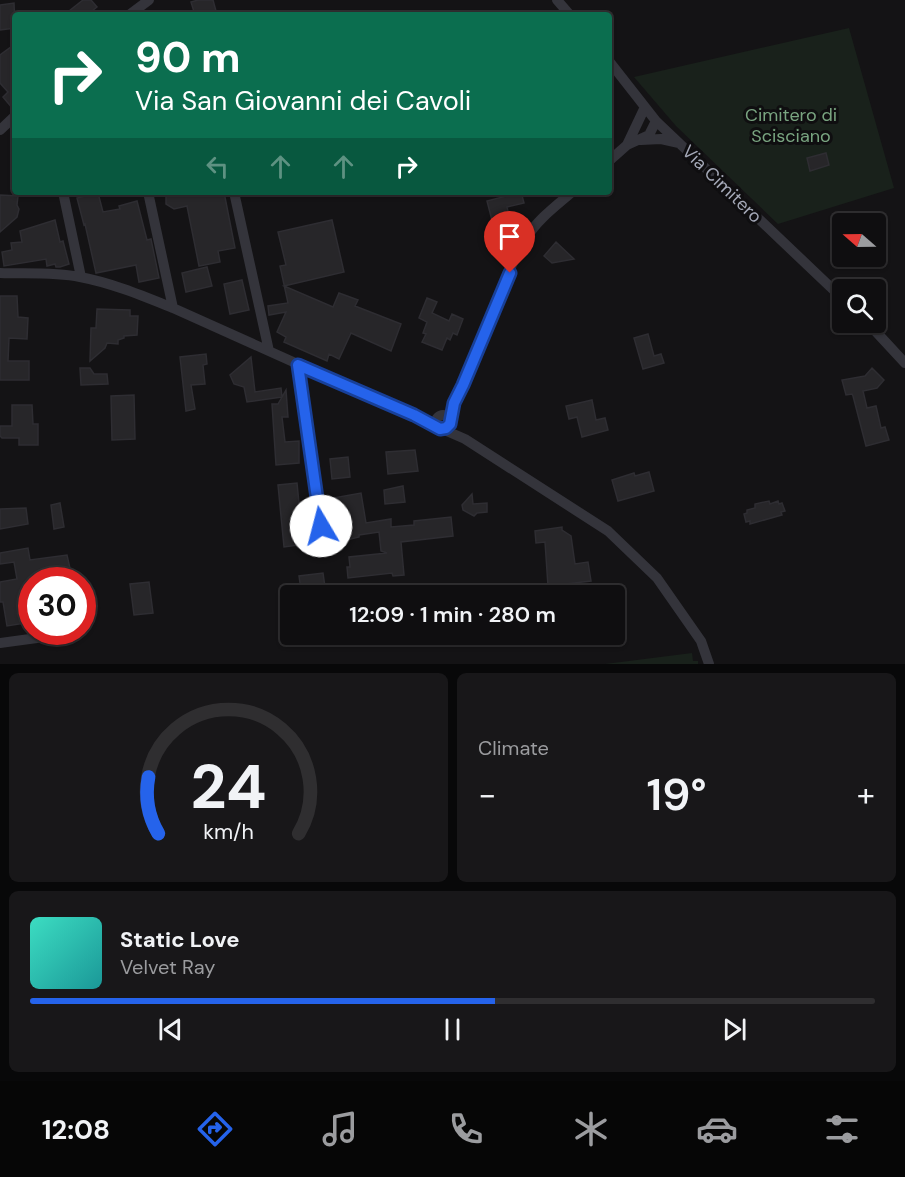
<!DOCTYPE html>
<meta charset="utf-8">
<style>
body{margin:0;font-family:"DM Sans",sans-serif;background:#181719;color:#f1f3f6;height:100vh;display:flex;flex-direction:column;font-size:22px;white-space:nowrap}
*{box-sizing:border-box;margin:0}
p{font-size:20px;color:#9b9c9f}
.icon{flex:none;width:33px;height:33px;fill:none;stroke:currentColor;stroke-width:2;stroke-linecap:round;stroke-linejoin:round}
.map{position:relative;height:664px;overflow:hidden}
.details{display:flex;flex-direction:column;gap:9px;padding:9px;background:#080809;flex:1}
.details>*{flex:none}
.hud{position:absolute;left:12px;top:12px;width:600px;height:183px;border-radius:6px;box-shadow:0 2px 4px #0004,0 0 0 2px #2f2e30;background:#0b6e4f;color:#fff;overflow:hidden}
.needle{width:39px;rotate:290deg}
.fabs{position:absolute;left:832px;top:213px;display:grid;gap:12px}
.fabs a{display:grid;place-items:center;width:54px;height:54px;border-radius:6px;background:#0f0e10;box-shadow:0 2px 4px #0004,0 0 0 2px #2f2e30;font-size:30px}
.speed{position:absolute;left:18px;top:567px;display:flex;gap:12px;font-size:30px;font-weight:700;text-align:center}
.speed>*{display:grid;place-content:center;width:78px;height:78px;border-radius:50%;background:#0f0e10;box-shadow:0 2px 4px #0004,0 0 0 2px #2f2e30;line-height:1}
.speed .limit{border:9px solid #d22;background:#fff;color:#111}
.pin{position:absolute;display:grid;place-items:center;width:51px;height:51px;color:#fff;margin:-62px -26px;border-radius:50% 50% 50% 0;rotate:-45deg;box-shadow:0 0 6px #0007}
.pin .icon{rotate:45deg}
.me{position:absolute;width:66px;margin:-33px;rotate:352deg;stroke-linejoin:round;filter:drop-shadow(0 0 4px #0008)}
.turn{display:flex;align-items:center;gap:21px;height:126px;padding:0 24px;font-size:27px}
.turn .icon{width:78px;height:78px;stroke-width:2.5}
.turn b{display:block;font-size:42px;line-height:51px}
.lanes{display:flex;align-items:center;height:57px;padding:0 24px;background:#0003;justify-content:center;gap:30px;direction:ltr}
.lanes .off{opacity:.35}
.big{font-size:45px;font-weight:600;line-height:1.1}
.details .card{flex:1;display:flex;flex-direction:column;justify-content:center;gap:9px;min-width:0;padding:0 21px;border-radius:9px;background:#181719}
.details .dial{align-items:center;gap:0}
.dial svg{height:156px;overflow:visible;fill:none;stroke:#2f2e30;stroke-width:7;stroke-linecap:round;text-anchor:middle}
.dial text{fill:#f1f3f6;stroke:none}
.song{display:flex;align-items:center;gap:18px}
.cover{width:72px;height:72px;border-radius:9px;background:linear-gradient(135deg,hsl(170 70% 55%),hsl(180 70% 35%))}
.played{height:6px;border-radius:3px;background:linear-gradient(90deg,#2563eb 55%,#2f2e30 55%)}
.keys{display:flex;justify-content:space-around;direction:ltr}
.heat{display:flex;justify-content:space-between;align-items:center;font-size:33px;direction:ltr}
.details .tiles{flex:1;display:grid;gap:9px;grid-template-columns:1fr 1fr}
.card:last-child{grid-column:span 2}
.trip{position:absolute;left:280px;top:585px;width:345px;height:60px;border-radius:6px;background:#0f0e10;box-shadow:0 2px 4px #0004,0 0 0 2px #2f2e30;font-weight:600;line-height:60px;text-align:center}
.dock{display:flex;height:96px;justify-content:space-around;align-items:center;background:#060606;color:#9b9c9f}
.dock .icon{width:42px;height:42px}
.dock .current{color:#2563eb}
.dock b{font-size:27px;color:#f1f3f6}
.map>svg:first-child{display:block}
.green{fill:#19211b}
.building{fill:#272629;stroke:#2e2d32;stroke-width:1.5}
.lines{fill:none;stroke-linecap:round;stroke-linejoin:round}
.minor{stroke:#34343b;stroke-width:10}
.route-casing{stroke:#184099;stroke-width:15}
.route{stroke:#2563eb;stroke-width:10}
.labels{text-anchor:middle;stroke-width:6;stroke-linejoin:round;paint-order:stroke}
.park-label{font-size:18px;fill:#79a480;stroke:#0f0e10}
.street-label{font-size:18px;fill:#a4a8b7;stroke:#0f0e10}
</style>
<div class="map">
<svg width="905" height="664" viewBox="0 0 905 664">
<rect width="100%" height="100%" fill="#141315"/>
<!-- green -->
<path class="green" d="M849 28 894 188 778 224 676 126 634 77Z
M692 653 693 661H698V664H605Z"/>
<!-- building -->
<path class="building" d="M83 0H91L97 7 87 15H64Z
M198 0H213L216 11 213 12 214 15H195L191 2Z
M14 3 15 28 0 30V5Z
M15 44V109H13L3 97 8 92 0 83V55Z
M826 153 829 165 810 171 807 158Z
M187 192H224L235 248 218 251 220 262 199 266 187 206 174 209 166 204V196Z
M521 192 524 203 507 207 511 224 494 228 487 201Z
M98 193 103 212 120 209 119 206 137 201 147 240 151 239 159 278 139 282 136 265 96 273 85 224 84 225 77 198Z
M0 195 18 196 17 205 19 209 17 217 0 232Z
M55 220 60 242 63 241 69 264 60 267H56L55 264 47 266 46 259 4 266 2 252 12 250 11 243 22 242 20 231Z
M332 220 344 272 284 286 333 307 339 293 358 300 355 306 401 324 391 351 351 333 339 359 329 354 327 361 284 342 286 337 277 332 286 312 269 315 268 306 288 303 280 266 286 265 278 232Z
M556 242 574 259 552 263 544 256Z
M207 267 212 286 186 292 182 273Z
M242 280 249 310 230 314 224 284Z
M0 296H17L18 317 28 318 27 339 9 338 8 361H29V380H0Z
M427 298 437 302 432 313 449 321 452 314 463 319 457 335 453 333 450 340 447 338 442 350 422 342 426 334 423 333 427 322 419 318Z
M97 309 130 310V316H138L137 335 124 336V338L118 340V344L107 343 105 348 90 361 91 328H96Z
M648 334 654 356 661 354 664 363 643 369 634 338Z
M206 354 207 364 203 365 205 384 191 385 195 409 186 411 180 357Z
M251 357 255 392 281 388 282 397 286 390 288 417H282L285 442 299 441V463L276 465 272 404H278L282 397 247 402 244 387 234 384 230 375Z
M80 368H90L94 374H107L108 384 81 385Z
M872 368 884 380 877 388 863 391 867 408 876 406 881 428 885 427 889 440 866 446 853 396 852 394 846 395 842 380 865 376Z
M134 395 135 439 112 440 111 396Z
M592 400 596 420 605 418 608 430 582 437 577 417 569 419 566 406Z
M12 405H32L33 424H38V445H19V438H2L0 436V426H12Z
M415 450 418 471 388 474 386 452Z
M348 457 350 477 332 479 330 459Z
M649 472 654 491 618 501 612 480 634 473 635 476Z
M297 483 301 523H306L307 534 311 538 306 544 284 547 278 485Z
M403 486 405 502 385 504 384 490Z
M361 493 366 523 391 519V527L414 525V521L451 517 453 536 401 542 404 575 393 576 392 573 348 578 347 567H350L349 557 387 553 381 551 379 532 359 535V537L347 540 341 537 333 498Z
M472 494 473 504 487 503V512L477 513 474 516 463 510 462 505Z
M769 501 770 504 778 501 779 504 782 503 785 511 781 512 782 515 750 524V521L746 522 744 514 747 513V510L755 508V504Z
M60 503 64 527 54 529 51 505Z
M26 508 28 524 0 529V509Z
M562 527V530L571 536 575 564 588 562 591 581 548 586 545 542 536 543 535 531Z
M28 548 30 560 67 555 72 577 51 580H32L30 584 32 598 28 599 32 622 7 626 3 602H0V582L17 579 14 562 0 564V553Z
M323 573 325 587 301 590 299 576Z
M149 582 153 613 134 615 130 584Z"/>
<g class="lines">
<!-- minor -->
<path class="minor" d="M557 0 570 15
M129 15 149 0
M609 61 656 121 843 299
M0 130 15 116
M641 140 661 139 679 143
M627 145 645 107
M609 161 627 145 649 135 656 121
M63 192 81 277
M148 192 173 308
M234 192 269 351
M0 273C26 274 54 272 80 277 112 283 143 296 173 308L438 427
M867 322 905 363
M298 365 324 549
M436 422a7 7 0 1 1 14 0a7 7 0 1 1-14 0Z
M450 420C456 393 470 368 481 343 495 309 507 268 527 237 538 219 556 206 572 192
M442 429 465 439 608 531 657 578 701 641 709 664
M0 643 59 635"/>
</g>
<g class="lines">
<defs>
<path id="route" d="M321 526 298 365 414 415 440 429 446 428 450 424 454 403 463 385 510 273"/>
</defs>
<!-- route casing -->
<use href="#route" class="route-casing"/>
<!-- route -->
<use href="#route" class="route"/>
</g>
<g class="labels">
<!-- park labels -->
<g class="park-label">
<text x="791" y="121">Cimitero di<tspan x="791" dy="21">Scisciano</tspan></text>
</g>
<!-- street labels -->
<g class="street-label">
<text transform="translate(722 184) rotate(44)" y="6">Via Cimitero</text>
</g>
</g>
</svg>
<div class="fabs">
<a><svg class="needle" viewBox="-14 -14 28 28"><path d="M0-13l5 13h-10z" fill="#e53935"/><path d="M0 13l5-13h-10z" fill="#9b9c9f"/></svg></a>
<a><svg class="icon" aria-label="search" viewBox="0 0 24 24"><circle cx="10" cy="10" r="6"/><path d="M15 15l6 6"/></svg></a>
</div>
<div class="speed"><div class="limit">30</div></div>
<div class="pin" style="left:510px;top:273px;background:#d93025"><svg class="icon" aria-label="arrive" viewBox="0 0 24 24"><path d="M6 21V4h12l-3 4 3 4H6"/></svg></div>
<svg class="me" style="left:321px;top:526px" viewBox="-20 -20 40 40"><circle r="19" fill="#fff"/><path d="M0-13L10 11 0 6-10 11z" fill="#2563eb"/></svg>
<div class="trip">12:09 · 1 min · 280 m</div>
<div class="hud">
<div class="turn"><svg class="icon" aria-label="right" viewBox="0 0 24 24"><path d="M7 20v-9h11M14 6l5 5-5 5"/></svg><div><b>90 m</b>Via San Giovanni dei Cavoli</div></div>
<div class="lanes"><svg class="icon off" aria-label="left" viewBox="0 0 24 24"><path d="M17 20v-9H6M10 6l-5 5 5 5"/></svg><svg class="icon off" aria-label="ahead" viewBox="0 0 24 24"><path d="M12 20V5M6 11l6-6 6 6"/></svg><svg class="icon off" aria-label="ahead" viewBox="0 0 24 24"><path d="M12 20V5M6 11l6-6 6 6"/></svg><svg class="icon" aria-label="right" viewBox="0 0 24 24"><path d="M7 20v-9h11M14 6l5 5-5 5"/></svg></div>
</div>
</div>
<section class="details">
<div class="tiles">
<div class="card dial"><svg viewBox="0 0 100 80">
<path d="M14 69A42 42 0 1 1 86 69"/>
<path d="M14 69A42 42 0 0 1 9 40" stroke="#2563eb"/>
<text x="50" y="56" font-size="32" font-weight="700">24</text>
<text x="50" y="72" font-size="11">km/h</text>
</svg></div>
<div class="card"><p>Climate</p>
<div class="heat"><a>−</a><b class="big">19°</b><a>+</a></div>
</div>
<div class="card">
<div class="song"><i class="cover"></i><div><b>Static Love</b><p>Velvet Ray</p></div></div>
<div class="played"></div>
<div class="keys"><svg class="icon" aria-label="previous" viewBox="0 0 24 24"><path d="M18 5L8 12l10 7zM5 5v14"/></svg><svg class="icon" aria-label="pause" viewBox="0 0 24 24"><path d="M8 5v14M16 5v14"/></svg><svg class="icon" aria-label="next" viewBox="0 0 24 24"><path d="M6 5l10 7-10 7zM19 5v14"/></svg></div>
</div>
</div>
</section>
<nav class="dock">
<b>12:08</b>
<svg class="icon current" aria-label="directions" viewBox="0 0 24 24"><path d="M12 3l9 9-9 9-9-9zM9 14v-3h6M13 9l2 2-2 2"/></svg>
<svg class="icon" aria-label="music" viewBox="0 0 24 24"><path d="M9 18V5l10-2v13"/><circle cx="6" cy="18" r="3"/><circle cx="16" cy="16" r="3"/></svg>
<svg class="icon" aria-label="phone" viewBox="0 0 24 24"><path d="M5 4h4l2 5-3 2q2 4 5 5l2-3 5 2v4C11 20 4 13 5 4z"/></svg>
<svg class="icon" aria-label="climate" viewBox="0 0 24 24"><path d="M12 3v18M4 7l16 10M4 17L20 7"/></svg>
<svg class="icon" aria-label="car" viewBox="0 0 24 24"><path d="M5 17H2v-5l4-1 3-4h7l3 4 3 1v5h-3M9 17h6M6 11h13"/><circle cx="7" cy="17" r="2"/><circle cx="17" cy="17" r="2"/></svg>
<svg class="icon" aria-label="filters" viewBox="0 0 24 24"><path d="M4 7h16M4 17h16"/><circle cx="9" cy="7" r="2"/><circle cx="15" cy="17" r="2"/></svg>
</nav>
